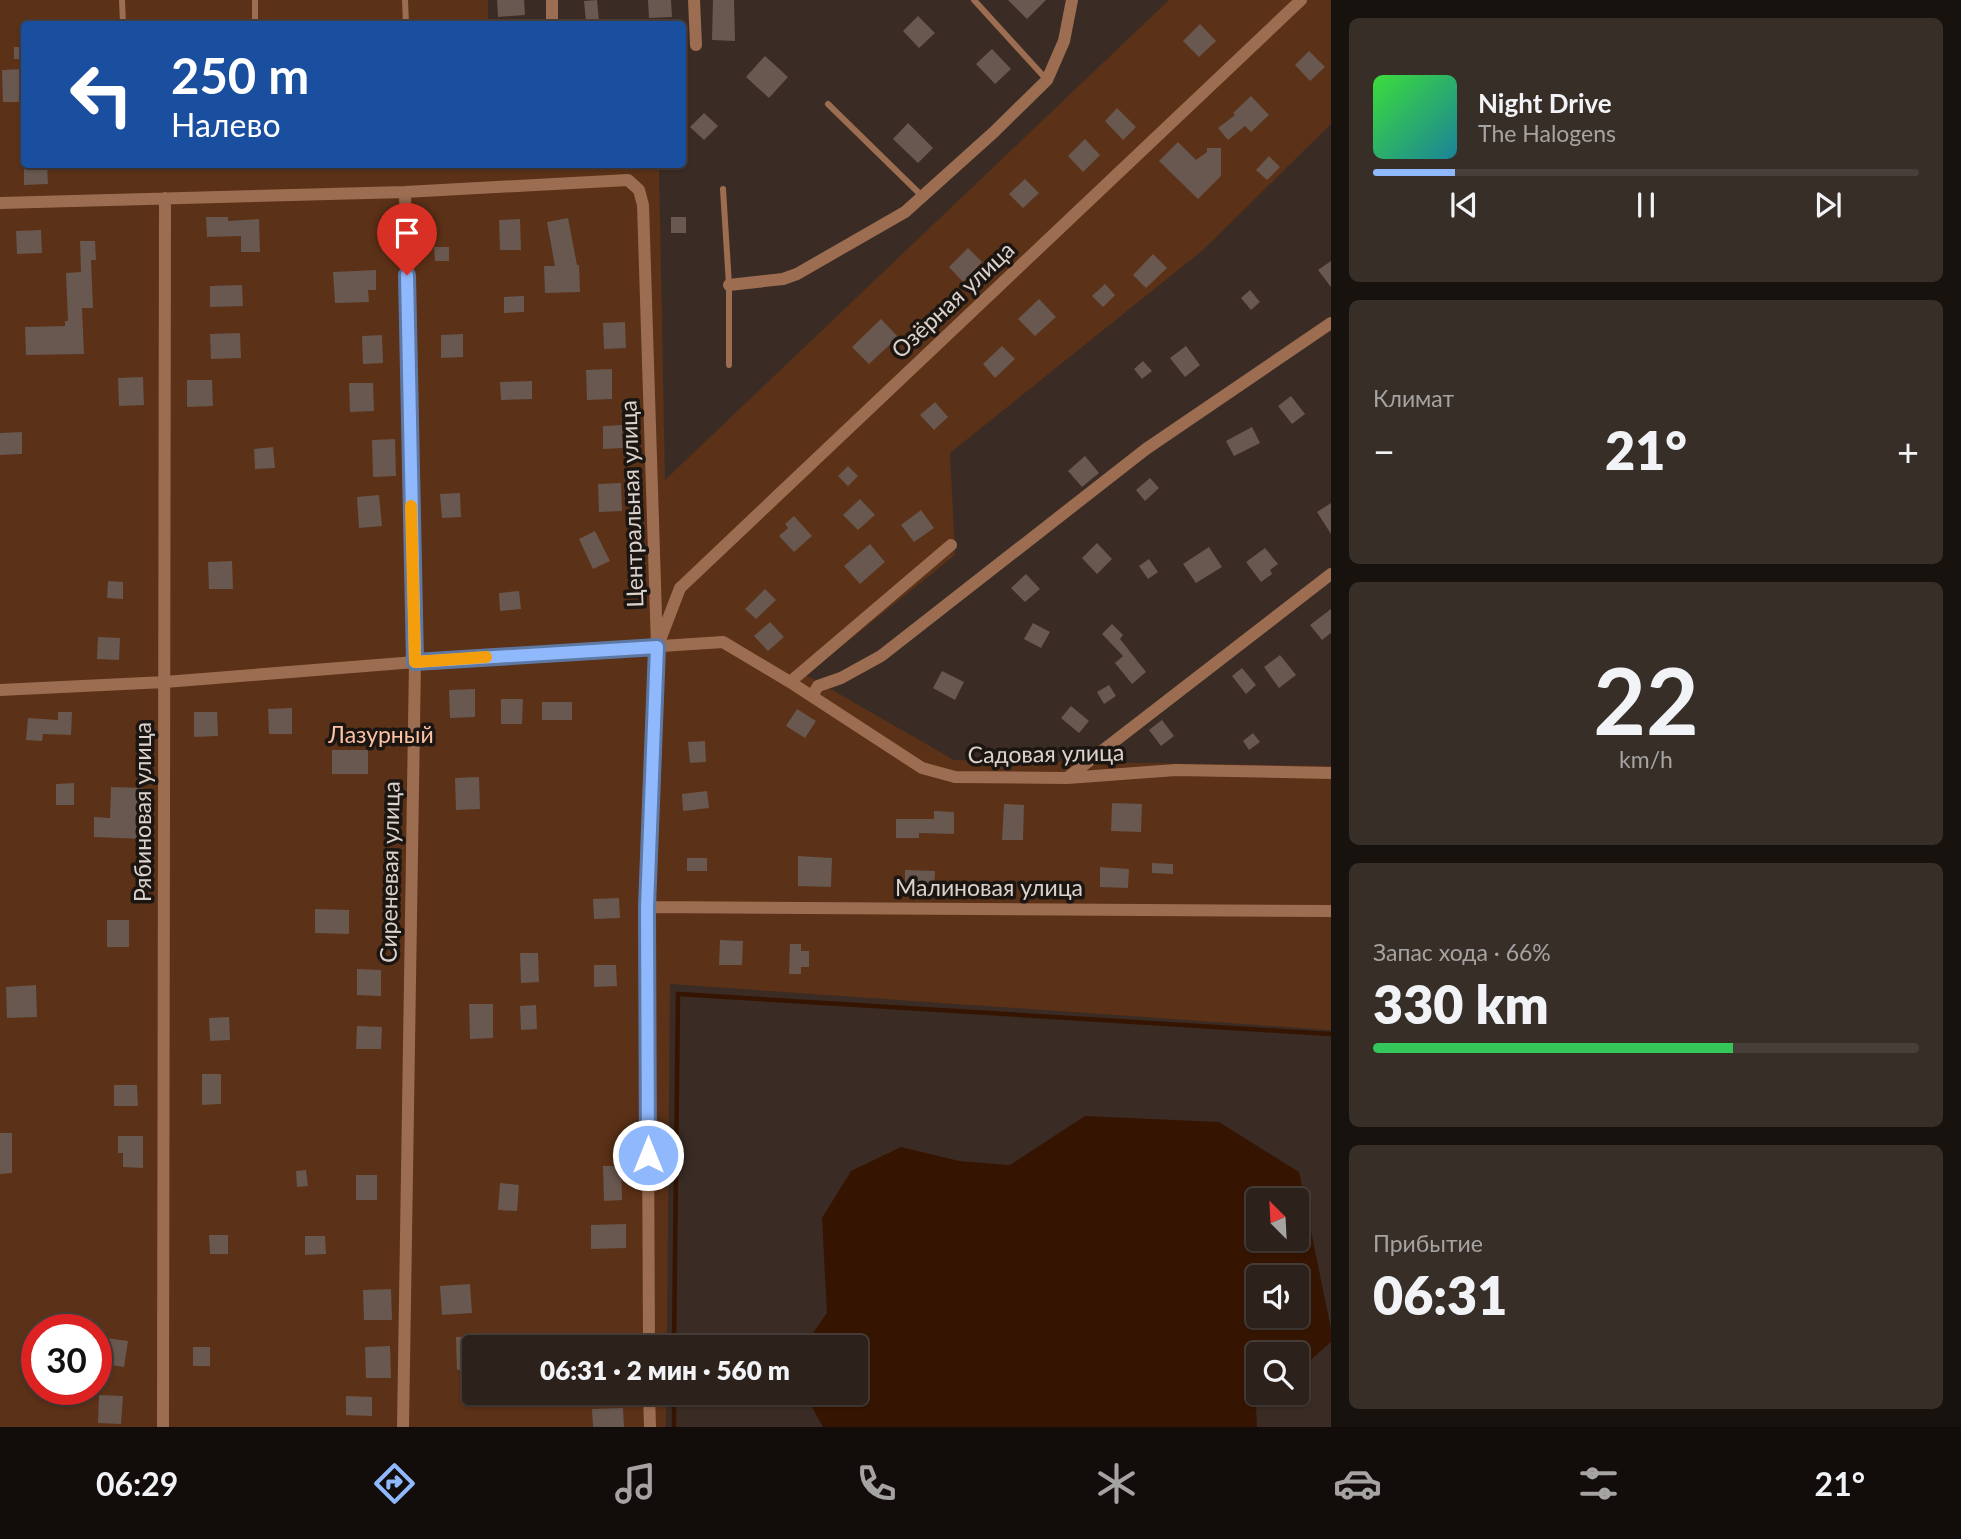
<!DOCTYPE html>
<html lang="ru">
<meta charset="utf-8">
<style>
body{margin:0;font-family:Lato,sans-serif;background:#382e28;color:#f1f3f6;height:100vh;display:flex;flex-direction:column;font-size:26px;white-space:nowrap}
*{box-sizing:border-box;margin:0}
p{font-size:23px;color:#a6a3a3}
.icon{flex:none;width:38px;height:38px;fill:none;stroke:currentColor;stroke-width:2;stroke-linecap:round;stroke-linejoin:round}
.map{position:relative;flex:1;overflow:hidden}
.drawer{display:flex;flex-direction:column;gap:18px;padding:18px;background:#18120f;width:630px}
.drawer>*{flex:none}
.banner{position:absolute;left:21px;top:21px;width:665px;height:147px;border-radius:7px;box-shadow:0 2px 5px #0004,0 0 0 2px #483e3a;background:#1a4fa0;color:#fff;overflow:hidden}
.needle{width:46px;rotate:336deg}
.controls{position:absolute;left:1246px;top:1188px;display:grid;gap:14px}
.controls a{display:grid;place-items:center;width:63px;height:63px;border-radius:7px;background:#2c211b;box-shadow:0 2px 5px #0004,0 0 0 2px #483e3a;font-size:35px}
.speed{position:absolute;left:21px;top:1314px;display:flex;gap:14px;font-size:35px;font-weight:700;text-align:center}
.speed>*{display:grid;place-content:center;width:91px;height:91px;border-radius:50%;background:#2c211b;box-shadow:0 2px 5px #0004,0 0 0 2px #483e3a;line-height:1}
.speed .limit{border:10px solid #d22;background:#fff;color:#111}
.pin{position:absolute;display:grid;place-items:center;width:60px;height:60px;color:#fff;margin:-72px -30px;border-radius:50% 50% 50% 0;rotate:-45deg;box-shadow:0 0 7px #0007}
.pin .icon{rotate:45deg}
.me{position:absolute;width:77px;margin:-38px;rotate:0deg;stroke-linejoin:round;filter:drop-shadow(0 0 5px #0008)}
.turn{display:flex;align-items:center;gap:24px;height:147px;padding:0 35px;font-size:32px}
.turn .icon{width:91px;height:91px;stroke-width:2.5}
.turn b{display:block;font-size:49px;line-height:60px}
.big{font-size:52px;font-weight:800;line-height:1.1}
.drawer .tile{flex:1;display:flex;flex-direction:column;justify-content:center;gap:10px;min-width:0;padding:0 24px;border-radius:10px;background:#382e28}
.drawer .dial{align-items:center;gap:0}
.dial b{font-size:91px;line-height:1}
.song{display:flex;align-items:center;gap:21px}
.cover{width:84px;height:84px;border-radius:10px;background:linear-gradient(135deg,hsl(120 70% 55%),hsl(190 70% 35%))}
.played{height:7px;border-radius:4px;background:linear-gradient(90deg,#90b8fd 15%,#483e3a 15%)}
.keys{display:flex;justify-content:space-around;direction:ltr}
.heat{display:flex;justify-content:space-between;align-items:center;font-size:38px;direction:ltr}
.charge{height:10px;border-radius:5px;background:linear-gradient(90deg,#34c759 66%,#483e3a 0)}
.trip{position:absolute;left:462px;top:1335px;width:406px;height:70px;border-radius:7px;background:#2c211b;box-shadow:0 2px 5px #0004,0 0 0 2px #483e3a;font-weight:800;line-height:70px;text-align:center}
.dock{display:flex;height:112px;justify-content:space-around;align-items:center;background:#120d0b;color:#a6a3a3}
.dock .icon{width:49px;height:49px}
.dock .selected{color:#90b8fd}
.dock b{font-size:32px;color:#f1f3f6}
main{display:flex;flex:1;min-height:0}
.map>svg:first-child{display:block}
.green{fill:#5b3117;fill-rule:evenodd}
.water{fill:#351501;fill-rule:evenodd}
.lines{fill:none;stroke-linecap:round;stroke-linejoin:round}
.stream{stroke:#351501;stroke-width:4.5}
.building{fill:#68584f}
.lane{stroke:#9c6d51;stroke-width:6}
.street{stroke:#9c6d51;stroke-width:12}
.route-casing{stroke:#5e78a4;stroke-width:18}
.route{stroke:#90b8fd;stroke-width:12}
.slow{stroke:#f59e0b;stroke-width:12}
.labels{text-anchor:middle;stroke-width:7;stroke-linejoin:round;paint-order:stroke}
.street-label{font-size:23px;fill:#dcd2cd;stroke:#1c1612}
.park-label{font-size:23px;fill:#fcc2a2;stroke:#1c1612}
</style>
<main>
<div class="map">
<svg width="1331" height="1427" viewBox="0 0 1331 1427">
<rect width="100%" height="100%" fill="#3a2c24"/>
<!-- green -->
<path class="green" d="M0 0H488V24H24V164L659 165 665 480 1169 0H1331V124L1203 250 950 453 955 555 806 675 954 760 1331 766V1030L670 984 667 1347 474 1348V1393H666V1427H0ZM37 1330H96V1390H37Z"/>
<!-- water -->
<path class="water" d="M1085 1116 1219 1122 1299 1172 1331 1329V1342L1297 1372V1354H1258V1393H1272L1256 1406 1257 1427H823L804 1393H856V1348L803 1347 827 1313 822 1218 851 1171 901 1147 959 1161 1010 1165ZM1258 1200H1297V1239H1258ZM1258 1278H1297V1316H1258Z"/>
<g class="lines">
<!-- stream -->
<path class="stream" d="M674 1348 678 994 1331 1034
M674 1427V1393"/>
</g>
<!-- building -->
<path class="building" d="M497 0H524L525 15 498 17Z
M597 0 599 21 586 22 584 1Z
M648 0H671L672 17 649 18Z
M713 0H734L735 41 712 40Z
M1008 0H1046L1027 19Z
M918 16 935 33 919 48 903 31Z
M1200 24 1216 41 1199 57 1183 41Z
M14 47H24V59H14Z
M992 49 1011 69 995 84 976 64Z
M1309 51 1325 67 1310 81 1295 65Z
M765 56 788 77 769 98 746 77Z
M24 69V102H3L2 70Z
M1251 96 1269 115 1251 132 1245 126 1228 140 1218 128 1235 115 1233 113Z
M1117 108 1136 127 1123 140 1105 121Z
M704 113 718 126 704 140 690 127Z
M908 123 933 148 918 163 893 139Z
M1085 139 1100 155 1083 172 1068 156Z
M1178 142 1196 160 1207 152V148H1221V176L1198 199 1159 161Z
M1269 156 1280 167 1267 180 1256 170Z
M24 165H47L48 184 24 185Z
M1025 179 1039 193 1023 208 1009 194Z
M206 217H228V221L259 219 260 252H241V236L207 237Z
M671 217H686V233H671Z
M568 218 577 265H579L580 292 545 293 544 266H555L547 222Z
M520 219 521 250H500L499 220Z
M41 230 42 253 17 254 16 231Z
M80 241H95L96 260H91L93 308H82L84 354 26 355 25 327 65 326V321H68L66 273 81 272Z
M434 247H449V261H435Z
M968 248 982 262 963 282 949 267Z
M1153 254 1167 268 1146 288 1133 275Z
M1331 261V287L1318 270Z
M376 270V290H368L369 302 335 303 333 272Z
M1105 284 1115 295 1103 307 1092 296Z
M242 285 243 306 210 307V286Z
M1250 290 1260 302 1251 310 1241 298Z
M524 296V312L504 313V297Z
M1039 299 1056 317 1035 336 1018 319Z
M881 319 898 337 869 364 852 347Z
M625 322 626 348 604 349 603 323Z
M240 333 241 358 211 359 210 334Z
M463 334V357L441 358V335Z
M382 335 383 363 363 364 362 336Z
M1002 346 1015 359 995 378 983 364Z
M1186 346 1200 365 1185 377 1170 358Z
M1143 361 1152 371 1142 379 1134 369Z
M612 369V399L587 400 586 370Z
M143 377 144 405 119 406 118 378Z
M187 380H212L213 406 187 407Z
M532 381V399L501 400 500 382Z
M349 383H373L374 411 350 412Z
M1291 396 1305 414 1292 424 1278 406Z
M935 402 948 417 934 430 920 415Z
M622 425 623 448 603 449V426Z
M1252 427 1260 443 1234 456 1226 441Z
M22 432V454L0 455V433Z
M395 439 396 476 373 477 372 440Z
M273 447 275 468 255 469 254 449Z
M1085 456 1099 473 1082 487 1068 471Z
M848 466 858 476 848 486 838 476Z
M1150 478 1159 488 1145 501 1136 490Z
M621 483 622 511 599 512 598 484Z
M460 493 461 517 442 518 440 494Z
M379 495 382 526 359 528 357 497Z
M860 499 875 515 858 530 843 515Z
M1331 503V534L1317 512Z
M921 510 934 528 914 542 901 525Z
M794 516 812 536 794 552 779 536 788 528 785 524Z
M595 531 610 561 593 569 579 539Z
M1097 543 1112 559 1097 574 1082 558Z
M870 544 885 562 860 584 844 566Z
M1209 547 1222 567 1196 583 1183 564Z
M1265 548 1278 564 1270 570 1272 574 1261 582 1246 562Z
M1149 559 1158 572 1148 579 1139 566Z
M232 561 233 589H209L208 562Z
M1026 574 1040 589 1025 602 1011 588Z
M108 581 123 582V599L107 598Z
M765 589 776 600 756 619 745 609Z
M519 591 521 609 500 611 499 593Z
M1331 609V633L1322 640 1310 625Z
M770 622 784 637 768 651 754 636Z
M1033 623 1050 632 1041 648 1024 639Z
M1112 624 1123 635 1120 639 1146 672 1132 684 1115 663 1123 656 1102 634Z
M98 637 120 638 119 660 97 659Z
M1280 655 1296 675 1279 688 1264 667Z
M1242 668 1256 685 1246 694 1232 676Z
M942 671 964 682 955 700 933 688Z
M1109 685 1116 696 1104 704 1097 692Z
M475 689V717L450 718 449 690Z
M501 699H523L522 724H501Z
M542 702H572V720H542Z
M1071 706 1089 721 1079 733 1061 718Z
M292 708V734H269L268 709Z
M797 709 816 721 805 738 786 726Z
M58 712H72L71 735 43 734 42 741 26 740 28 718 58 720Z
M194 712H217L218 736 194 737Z
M1162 720 1174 736 1161 746 1149 730Z
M1253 733 1260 742 1249 750 1243 741Z
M705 741 706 762 690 763 688 742Z
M332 750H368V774H332Z
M479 777 480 809 456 810 455 778Z
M74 783V805H56V784Z
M111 787 143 788V839L94 837V817L110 818Z
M707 791 709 808 683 811 682 794Z
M1112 803 1142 804 1141 832 1111 831Z
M1004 804 1024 805 1023 840H1002Z
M934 811 954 812V834L919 833V838H896V819H934Z
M798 856 832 858 831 887 798 886Z
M687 858H707V871H687Z
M1152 863 1173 864V874L1152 873Z
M1100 867 1129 869 1128 888 1100 887Z
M905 870 935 871 934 891 905 890Z
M619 898 620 918 594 919 593 899Z
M315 909 349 910V934L315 933Z
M107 920H129V947H107Z
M720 940 743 941 742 965H719Z
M790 944H801V951H809V967H801V974H789Z
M520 953H538L539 982 521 983Z
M594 965H616L617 986 594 987Z
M357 969 381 970V996L357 995Z
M36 985 37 1017 7 1018 6 987Z
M469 1004H493V1038L470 1039Z
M536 1005 537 1029 521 1030 520 1006Z
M229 1017 230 1040 210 1041 209 1018Z
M357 1026 382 1027 381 1049H356Z
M202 1074H221V1104L202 1105Z
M114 1085H137L138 1106H114Z
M0 1133H12V1173L0 1174Z
M118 1136H143V1168L123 1167V1153H118Z
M603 1166H621L622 1200 604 1201Z
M306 1170 308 1186 297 1187 296 1171Z
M356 1175H377V1200H356Z
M500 1183 519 1185 517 1211 498 1210Z
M626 1224V1248L591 1249V1225Z
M209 1235H228V1254H210Z
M305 1236H325L326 1254 305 1255Z
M470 1284 472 1313 442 1315 440 1286Z
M391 1289 392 1320H364L363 1290Z
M483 1336V1348H474V1369L457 1370 456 1337Z
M106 1338 128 1341 124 1367 103 1364Z
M390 1346 391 1378H366L365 1347Z
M193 1347H210V1366H193Z
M99 1395 123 1396 121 1424 98 1423Z
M346 1396 372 1397V1416L346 1415Z
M623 1408 624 1427H593L592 1409Z"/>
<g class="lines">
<!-- lane -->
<path class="lane" d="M122 0 123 24
M255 0V24
M405 0 406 24
M974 0 1047 80
M828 104 922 196
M723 189 729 285V365"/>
<!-- street -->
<path class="street" d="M552 0V24
M694 0 696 45
M0 203 405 192 628 180 639 190 643 205 657 647 647 907 649 1348
M729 285 783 279 797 274 905 212 994 132 1047 80 1064 41 1072 0
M660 640 680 588 1301 0
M790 682 951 545
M0 690 165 682 415 662 723 642 790 682 922 768 955 777 1067 778 1176 770 1331 773
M812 696 818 686 841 678 881 656 1146 449 1331 323
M1067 778 1331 574
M647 907 1331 911
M649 1393 650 1427
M163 1427 165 198
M403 1427 415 662 405 192"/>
</g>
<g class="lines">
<defs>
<path id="route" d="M407 275 415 662 657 647 647 907 648 1155"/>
</defs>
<!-- route casing -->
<use href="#route" class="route-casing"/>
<!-- route -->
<use href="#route" class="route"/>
<!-- slow -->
<path class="slow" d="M411 506 415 662 486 657"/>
</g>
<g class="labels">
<!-- street labels -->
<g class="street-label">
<text transform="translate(953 300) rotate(-43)" y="8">Озёрная улица</text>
<text transform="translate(632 504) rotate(-92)" y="8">Центральная улица</text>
<text transform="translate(1046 754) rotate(-1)" y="8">Садовая улица</text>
<text transform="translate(143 812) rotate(-90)" y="8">Рябиновая улица</text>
<text transform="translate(390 872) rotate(-89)" y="8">Сиреневая улица</text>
<text x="989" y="896">Малиновая улица</text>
</g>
<!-- park labels -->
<g class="park-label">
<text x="381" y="743">Лазурный</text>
</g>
</g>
</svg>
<div class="controls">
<a><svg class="needle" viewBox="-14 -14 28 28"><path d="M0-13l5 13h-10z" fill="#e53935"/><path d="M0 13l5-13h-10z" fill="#a6a3a3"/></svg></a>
<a><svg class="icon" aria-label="sound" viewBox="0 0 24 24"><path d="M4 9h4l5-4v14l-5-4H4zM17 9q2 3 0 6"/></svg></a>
<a><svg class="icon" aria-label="search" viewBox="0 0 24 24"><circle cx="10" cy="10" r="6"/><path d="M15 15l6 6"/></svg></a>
</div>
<div class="speed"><div class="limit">30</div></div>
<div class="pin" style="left:407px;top:275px;background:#d93025"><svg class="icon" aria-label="arrive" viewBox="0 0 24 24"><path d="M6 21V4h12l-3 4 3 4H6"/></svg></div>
<svg class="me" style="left:648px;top:1155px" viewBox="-20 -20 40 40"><circle r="17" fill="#90b8fd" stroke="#fff" stroke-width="3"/><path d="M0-11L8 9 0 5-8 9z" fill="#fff"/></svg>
<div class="trip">06:31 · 2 мин · 560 m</div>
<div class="banner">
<div class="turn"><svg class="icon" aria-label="left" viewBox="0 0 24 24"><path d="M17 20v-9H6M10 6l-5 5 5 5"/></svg><div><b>250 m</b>Налево</div></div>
</div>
</div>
<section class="drawer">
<div class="tile">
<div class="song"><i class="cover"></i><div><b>Night Drive</b><p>The Halogens</p></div></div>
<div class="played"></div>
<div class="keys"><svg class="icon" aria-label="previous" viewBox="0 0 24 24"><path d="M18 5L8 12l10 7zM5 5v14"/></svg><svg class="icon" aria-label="pause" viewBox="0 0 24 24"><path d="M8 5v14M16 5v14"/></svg><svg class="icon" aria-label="next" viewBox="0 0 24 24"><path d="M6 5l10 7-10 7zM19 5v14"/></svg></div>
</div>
<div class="tile"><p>Климат</p>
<div class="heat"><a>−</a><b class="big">21°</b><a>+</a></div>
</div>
<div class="tile dial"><b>22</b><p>km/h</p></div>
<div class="tile"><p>Запас хода · 66%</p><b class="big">330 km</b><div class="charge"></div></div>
<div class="tile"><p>Прибытие</p><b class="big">06:31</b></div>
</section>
</main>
<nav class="dock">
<b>06:29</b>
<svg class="icon selected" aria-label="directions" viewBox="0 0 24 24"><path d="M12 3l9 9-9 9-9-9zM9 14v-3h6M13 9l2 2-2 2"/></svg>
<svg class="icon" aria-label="music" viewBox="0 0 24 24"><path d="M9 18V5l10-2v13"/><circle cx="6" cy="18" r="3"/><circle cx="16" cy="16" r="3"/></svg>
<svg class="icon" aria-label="phone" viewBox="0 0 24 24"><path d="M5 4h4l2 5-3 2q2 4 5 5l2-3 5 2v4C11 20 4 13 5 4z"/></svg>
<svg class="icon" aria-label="climate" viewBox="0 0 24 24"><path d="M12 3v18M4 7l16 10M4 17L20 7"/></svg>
<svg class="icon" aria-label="car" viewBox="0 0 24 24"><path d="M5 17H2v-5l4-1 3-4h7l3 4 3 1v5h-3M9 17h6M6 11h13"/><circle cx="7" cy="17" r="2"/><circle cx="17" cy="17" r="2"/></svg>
<svg class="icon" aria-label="filters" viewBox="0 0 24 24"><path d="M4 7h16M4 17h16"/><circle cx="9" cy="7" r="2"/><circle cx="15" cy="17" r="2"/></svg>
<b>21°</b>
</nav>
